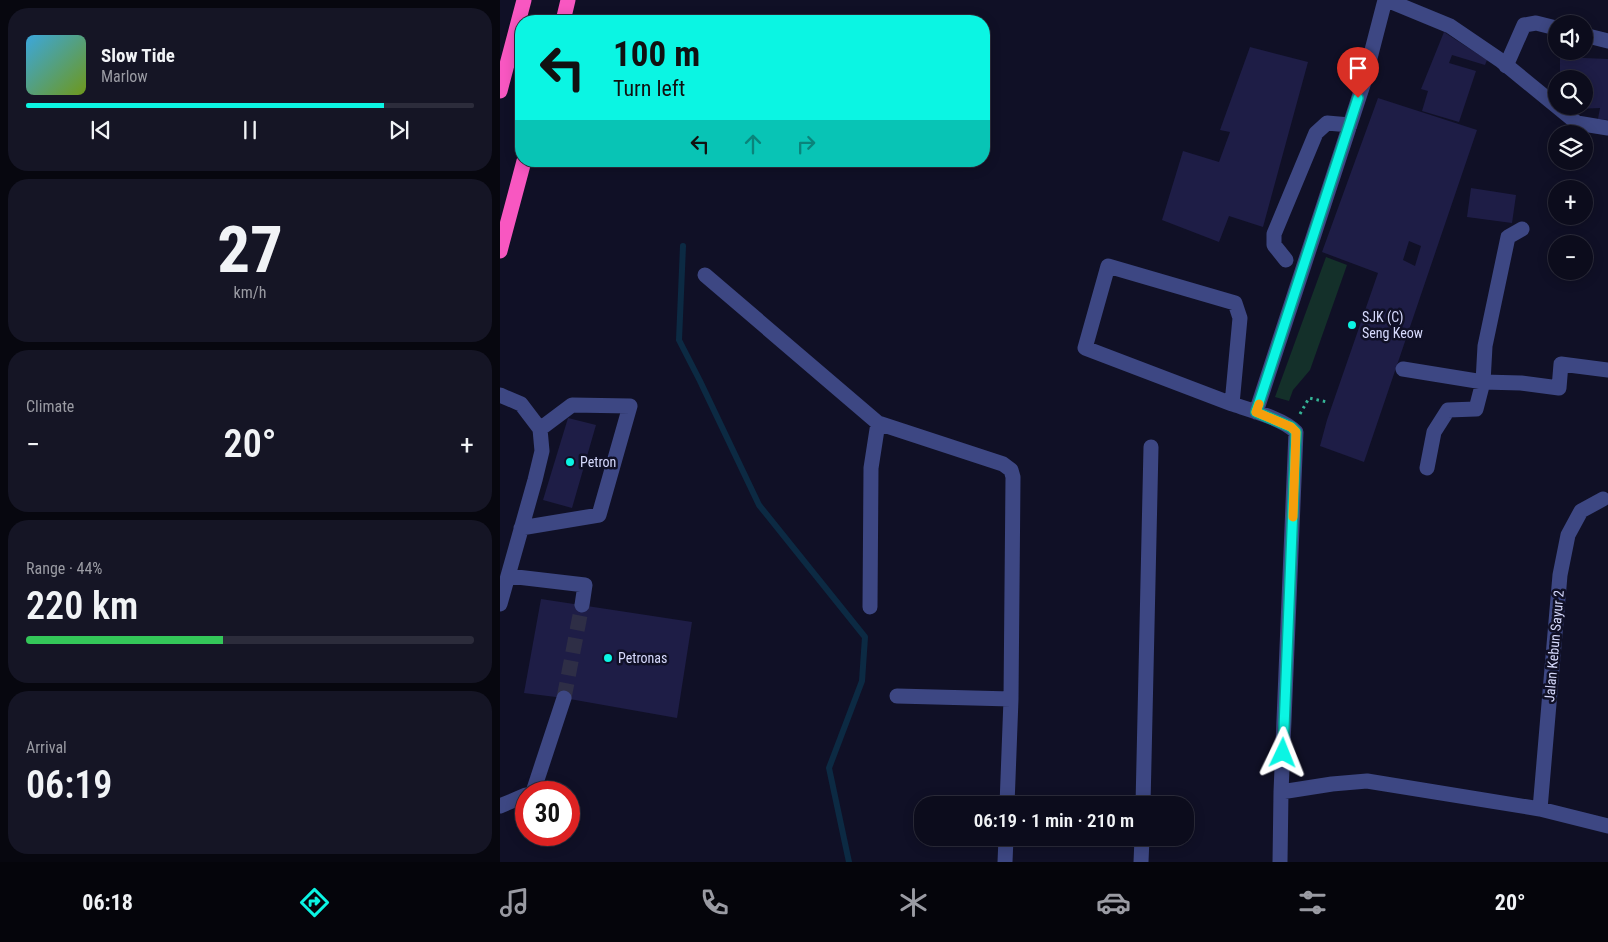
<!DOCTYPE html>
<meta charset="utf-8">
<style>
body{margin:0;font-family:"Roboto Condensed",sans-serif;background:#151525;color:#f1f3f6;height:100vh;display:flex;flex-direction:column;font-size:19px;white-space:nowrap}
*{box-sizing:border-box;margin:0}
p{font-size:16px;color:#9a9ba3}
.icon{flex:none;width:28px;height:28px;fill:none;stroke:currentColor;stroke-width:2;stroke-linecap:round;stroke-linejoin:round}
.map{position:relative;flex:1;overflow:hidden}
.drawer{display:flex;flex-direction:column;gap:8px;padding:8px;background:#07070f;width:500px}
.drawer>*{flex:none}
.top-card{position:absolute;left:15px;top:15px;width:475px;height:152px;border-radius:20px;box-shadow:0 2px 12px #0003,0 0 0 1px #2c2c3b;background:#0bf5e3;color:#111;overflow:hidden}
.fabs{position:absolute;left:1048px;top:15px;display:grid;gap:10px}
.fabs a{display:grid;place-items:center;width:45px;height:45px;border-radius:50%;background:#0c0c1c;box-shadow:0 2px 12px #0003,0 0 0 1px #2c2c3b;font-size:25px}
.speed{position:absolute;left:15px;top:781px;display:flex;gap:10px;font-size:25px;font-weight:700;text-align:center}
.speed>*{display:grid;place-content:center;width:65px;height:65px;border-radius:50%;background:#0c0c1c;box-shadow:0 2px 12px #0003,0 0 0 1px #2c2c3b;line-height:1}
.speed .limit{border:8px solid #d22;background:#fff;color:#111}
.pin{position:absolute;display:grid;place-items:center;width:42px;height:42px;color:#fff;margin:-51px -21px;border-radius:50% 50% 50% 0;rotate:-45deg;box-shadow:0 0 5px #0007}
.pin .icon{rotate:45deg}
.me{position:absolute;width:55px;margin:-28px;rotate:2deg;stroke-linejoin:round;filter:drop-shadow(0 0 4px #0008)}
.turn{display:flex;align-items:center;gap:18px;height:105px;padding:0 15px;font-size:22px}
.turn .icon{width:65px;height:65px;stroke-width:2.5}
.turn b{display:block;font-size:35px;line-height:42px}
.lanes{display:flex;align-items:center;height:48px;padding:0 15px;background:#0003;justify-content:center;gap:25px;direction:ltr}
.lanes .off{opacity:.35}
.big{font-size:38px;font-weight:600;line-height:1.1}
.drawer .widget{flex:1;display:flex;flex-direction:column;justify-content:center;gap:8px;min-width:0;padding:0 18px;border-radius:20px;background:#151525}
.drawer .dial{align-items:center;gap:0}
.dial b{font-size:65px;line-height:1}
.song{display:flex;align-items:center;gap:15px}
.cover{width:60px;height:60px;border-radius:8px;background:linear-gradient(135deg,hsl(200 70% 55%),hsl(80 70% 35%))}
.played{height:5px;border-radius:2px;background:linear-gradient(90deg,#0bf5e3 80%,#2c2c3b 80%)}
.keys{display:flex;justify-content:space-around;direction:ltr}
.heat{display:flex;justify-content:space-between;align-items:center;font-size:28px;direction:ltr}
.charge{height:8px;border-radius:4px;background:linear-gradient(90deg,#34c759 44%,#2c2c3b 0)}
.trip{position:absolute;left:414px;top:796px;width:280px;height:50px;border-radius:20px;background:#0c0c1c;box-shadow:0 2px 12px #0003,0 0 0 1px #2c2c3b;font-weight:600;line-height:50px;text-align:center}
.tabs{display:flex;height:80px;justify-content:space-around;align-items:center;background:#05050b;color:#9a9ba3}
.tabs .icon{width:35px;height:35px}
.tabs .on{color:#0bf5e3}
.tabs b{font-size:22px;color:#f1f3f6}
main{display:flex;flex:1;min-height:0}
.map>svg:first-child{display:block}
.green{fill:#14302a}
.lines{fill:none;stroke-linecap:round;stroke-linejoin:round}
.stream{stroke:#0c2a43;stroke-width:6}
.building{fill:#1e1d46;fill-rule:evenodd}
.minor-tunnel{stroke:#2e2e46;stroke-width:15;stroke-dasharray:15 8;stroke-linecap:butt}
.path{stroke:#35b496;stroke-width:3;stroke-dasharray:2.5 4;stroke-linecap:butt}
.minor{stroke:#3d4783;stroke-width:15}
.highway{stroke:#f857c1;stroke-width:15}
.route-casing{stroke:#079f94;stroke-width:12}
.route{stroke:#0bf5e3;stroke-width:9}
.slow{stroke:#f59e0b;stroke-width:9}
.poi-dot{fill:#0bf5e3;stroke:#101026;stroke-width:2}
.labels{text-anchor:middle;stroke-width:5;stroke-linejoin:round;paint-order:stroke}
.poi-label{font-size:14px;fill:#d7dafd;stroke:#101026;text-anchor:start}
.street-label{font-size:14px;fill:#d7dafd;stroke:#101026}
</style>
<main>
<section class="drawer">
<div class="widget">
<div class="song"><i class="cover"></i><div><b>Slow Tide</b><p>Marlow</p></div></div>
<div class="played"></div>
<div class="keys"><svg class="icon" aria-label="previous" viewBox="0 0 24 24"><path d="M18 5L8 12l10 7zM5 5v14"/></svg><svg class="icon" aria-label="pause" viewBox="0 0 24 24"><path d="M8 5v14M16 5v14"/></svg><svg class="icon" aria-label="next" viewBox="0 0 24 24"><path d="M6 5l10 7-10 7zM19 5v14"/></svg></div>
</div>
<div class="widget dial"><b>27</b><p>km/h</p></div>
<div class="widget"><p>Climate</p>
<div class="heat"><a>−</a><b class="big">20°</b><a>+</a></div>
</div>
<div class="widget"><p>Range · 44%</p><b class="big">220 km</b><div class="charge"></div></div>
<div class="widget"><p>Arrival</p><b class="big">06:19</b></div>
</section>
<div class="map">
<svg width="1108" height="862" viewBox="0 0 1108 862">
<rect width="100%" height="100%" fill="#101026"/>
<!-- green -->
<path class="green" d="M826 257 847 265 810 370 793 390 789 401 775 397Z"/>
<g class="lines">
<!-- stream -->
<path class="stream" d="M183 246 179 340 200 381 259 505 365 637 362 681 329 768 349 862"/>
</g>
<!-- building -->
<path class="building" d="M944 32 987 60 985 65 952 55 949 63 976 71 959 122 922 111 928 91 921 89Z
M750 47 808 62 763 227 729 216 719 242 662 220 683 151 719 162 730 132 720 130Z
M1060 57 1108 59V120L1098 119 1100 108 1076 109V106H1084V79H1060Z
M878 98 977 130 864 462 820 446 827 420 878 273 822 252ZM909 241 921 246 915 266 903 260Z
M971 188 1016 195 1012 223 967 217Z
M68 418 96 425 72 508 43 500Z
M41 599 192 622 177 718 64 698 24 693Z"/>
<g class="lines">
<!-- minor-tunnel -->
<path class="minor-tunnel" d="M64 698 82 605"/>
<!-- path -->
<path class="path" d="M800 414 809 398 827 402"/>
<!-- minor -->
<path class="minor" d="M887 0 950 26 1000 60 1077 123 1108 128
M1084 35 1108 41
M1006 66 1024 25 1036 23 1056 28
M786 260 774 245V234L816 133 827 123 850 125
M205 275 378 423 503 464 511 470 513 477 511 699 507 805
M903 369 983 382 1021 383 1059 388 1061 364 1108 370
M0 395 21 404 40 429 42 451 35 480 0 604
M732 404 740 318 735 303 608 266 585 348 732 404C750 410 784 419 796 432L781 792 780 862
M756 412 863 85 885 0
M927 468 934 432 948 410 976 409 983 382 985 346 1008 237 1022 229
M21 528 99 515 130 406 72 405 40 429
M8 576 85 585 82 605
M370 607 371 468 378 423
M397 696 511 699
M33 792 64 698
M781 792 832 784 867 781 1040 809 1108 826
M643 805 651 447
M0 806 26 795
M1040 809 1060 575 1068 535 1081 511 1103 499
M505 862 506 838
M641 862 642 838"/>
<!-- highway -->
<path class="highway" d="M63 21 68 0
M0 91 24 0
M0 251 24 161"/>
</g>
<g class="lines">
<defs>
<path id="route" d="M783 753 796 432 791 427 756 412 858 98"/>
</defs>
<!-- route casing -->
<use href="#route" class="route-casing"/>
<!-- route -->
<use href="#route" class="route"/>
<!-- slow -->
<path class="slow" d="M759 404 756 412 791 427 796 432 793 517"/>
</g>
<!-- markers -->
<g class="poi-dot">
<circle cx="852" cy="325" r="5"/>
<circle cx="70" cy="462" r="5"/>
<circle cx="108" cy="658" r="5"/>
</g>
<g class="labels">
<!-- poi labels -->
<g class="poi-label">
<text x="862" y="322">SJK (C)<tspan x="862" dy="16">Seng Keow</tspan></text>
<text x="80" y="467">Petron</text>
<text x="118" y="663">Petronas</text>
</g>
<!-- street labels -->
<g class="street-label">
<text transform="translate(1054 646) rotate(-85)" y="5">Jalan Kebun Sayur 2</text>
</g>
</g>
</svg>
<div class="fabs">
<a><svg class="icon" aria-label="sound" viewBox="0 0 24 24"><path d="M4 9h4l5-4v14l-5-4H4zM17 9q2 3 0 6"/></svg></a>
<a><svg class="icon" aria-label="search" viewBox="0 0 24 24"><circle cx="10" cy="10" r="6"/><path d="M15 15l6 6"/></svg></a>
<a><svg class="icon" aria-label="layers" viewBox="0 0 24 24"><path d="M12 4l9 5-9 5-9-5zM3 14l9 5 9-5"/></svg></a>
<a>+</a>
<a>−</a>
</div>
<div class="speed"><div class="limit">30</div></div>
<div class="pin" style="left:858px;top:98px;background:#d93025"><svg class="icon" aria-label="arrive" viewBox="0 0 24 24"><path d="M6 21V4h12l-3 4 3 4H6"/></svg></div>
<svg class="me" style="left:783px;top:753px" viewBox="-20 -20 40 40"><path d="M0-17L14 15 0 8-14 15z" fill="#0bf5e3" stroke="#fff" stroke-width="4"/></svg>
<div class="trip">06:19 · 1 min · 210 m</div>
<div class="top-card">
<div class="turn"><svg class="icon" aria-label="left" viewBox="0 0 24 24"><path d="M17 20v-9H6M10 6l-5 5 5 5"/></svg><div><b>100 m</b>Turn left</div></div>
<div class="lanes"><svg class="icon" aria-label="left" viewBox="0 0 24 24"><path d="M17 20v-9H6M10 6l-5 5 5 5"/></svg><svg class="icon off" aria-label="ahead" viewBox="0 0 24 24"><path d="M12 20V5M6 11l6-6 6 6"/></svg><svg class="icon off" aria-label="right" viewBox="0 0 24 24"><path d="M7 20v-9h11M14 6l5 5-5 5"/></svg></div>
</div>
</div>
</main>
<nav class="tabs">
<b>06:18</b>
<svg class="icon on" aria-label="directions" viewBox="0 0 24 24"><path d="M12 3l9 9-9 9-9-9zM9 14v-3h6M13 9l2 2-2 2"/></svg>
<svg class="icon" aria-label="music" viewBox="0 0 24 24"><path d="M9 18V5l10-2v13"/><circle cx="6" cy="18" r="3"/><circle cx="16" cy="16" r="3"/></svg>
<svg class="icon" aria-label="phone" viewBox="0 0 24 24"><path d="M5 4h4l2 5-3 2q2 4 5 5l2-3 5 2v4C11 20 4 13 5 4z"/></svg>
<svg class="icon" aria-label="climate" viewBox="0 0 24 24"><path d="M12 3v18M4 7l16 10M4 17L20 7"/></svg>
<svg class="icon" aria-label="car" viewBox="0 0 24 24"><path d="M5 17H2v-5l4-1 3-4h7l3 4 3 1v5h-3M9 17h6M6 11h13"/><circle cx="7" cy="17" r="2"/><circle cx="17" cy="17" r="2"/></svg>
<svg class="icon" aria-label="filters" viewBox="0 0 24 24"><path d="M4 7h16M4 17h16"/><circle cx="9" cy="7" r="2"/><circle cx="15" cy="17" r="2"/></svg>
<b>20°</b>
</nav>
